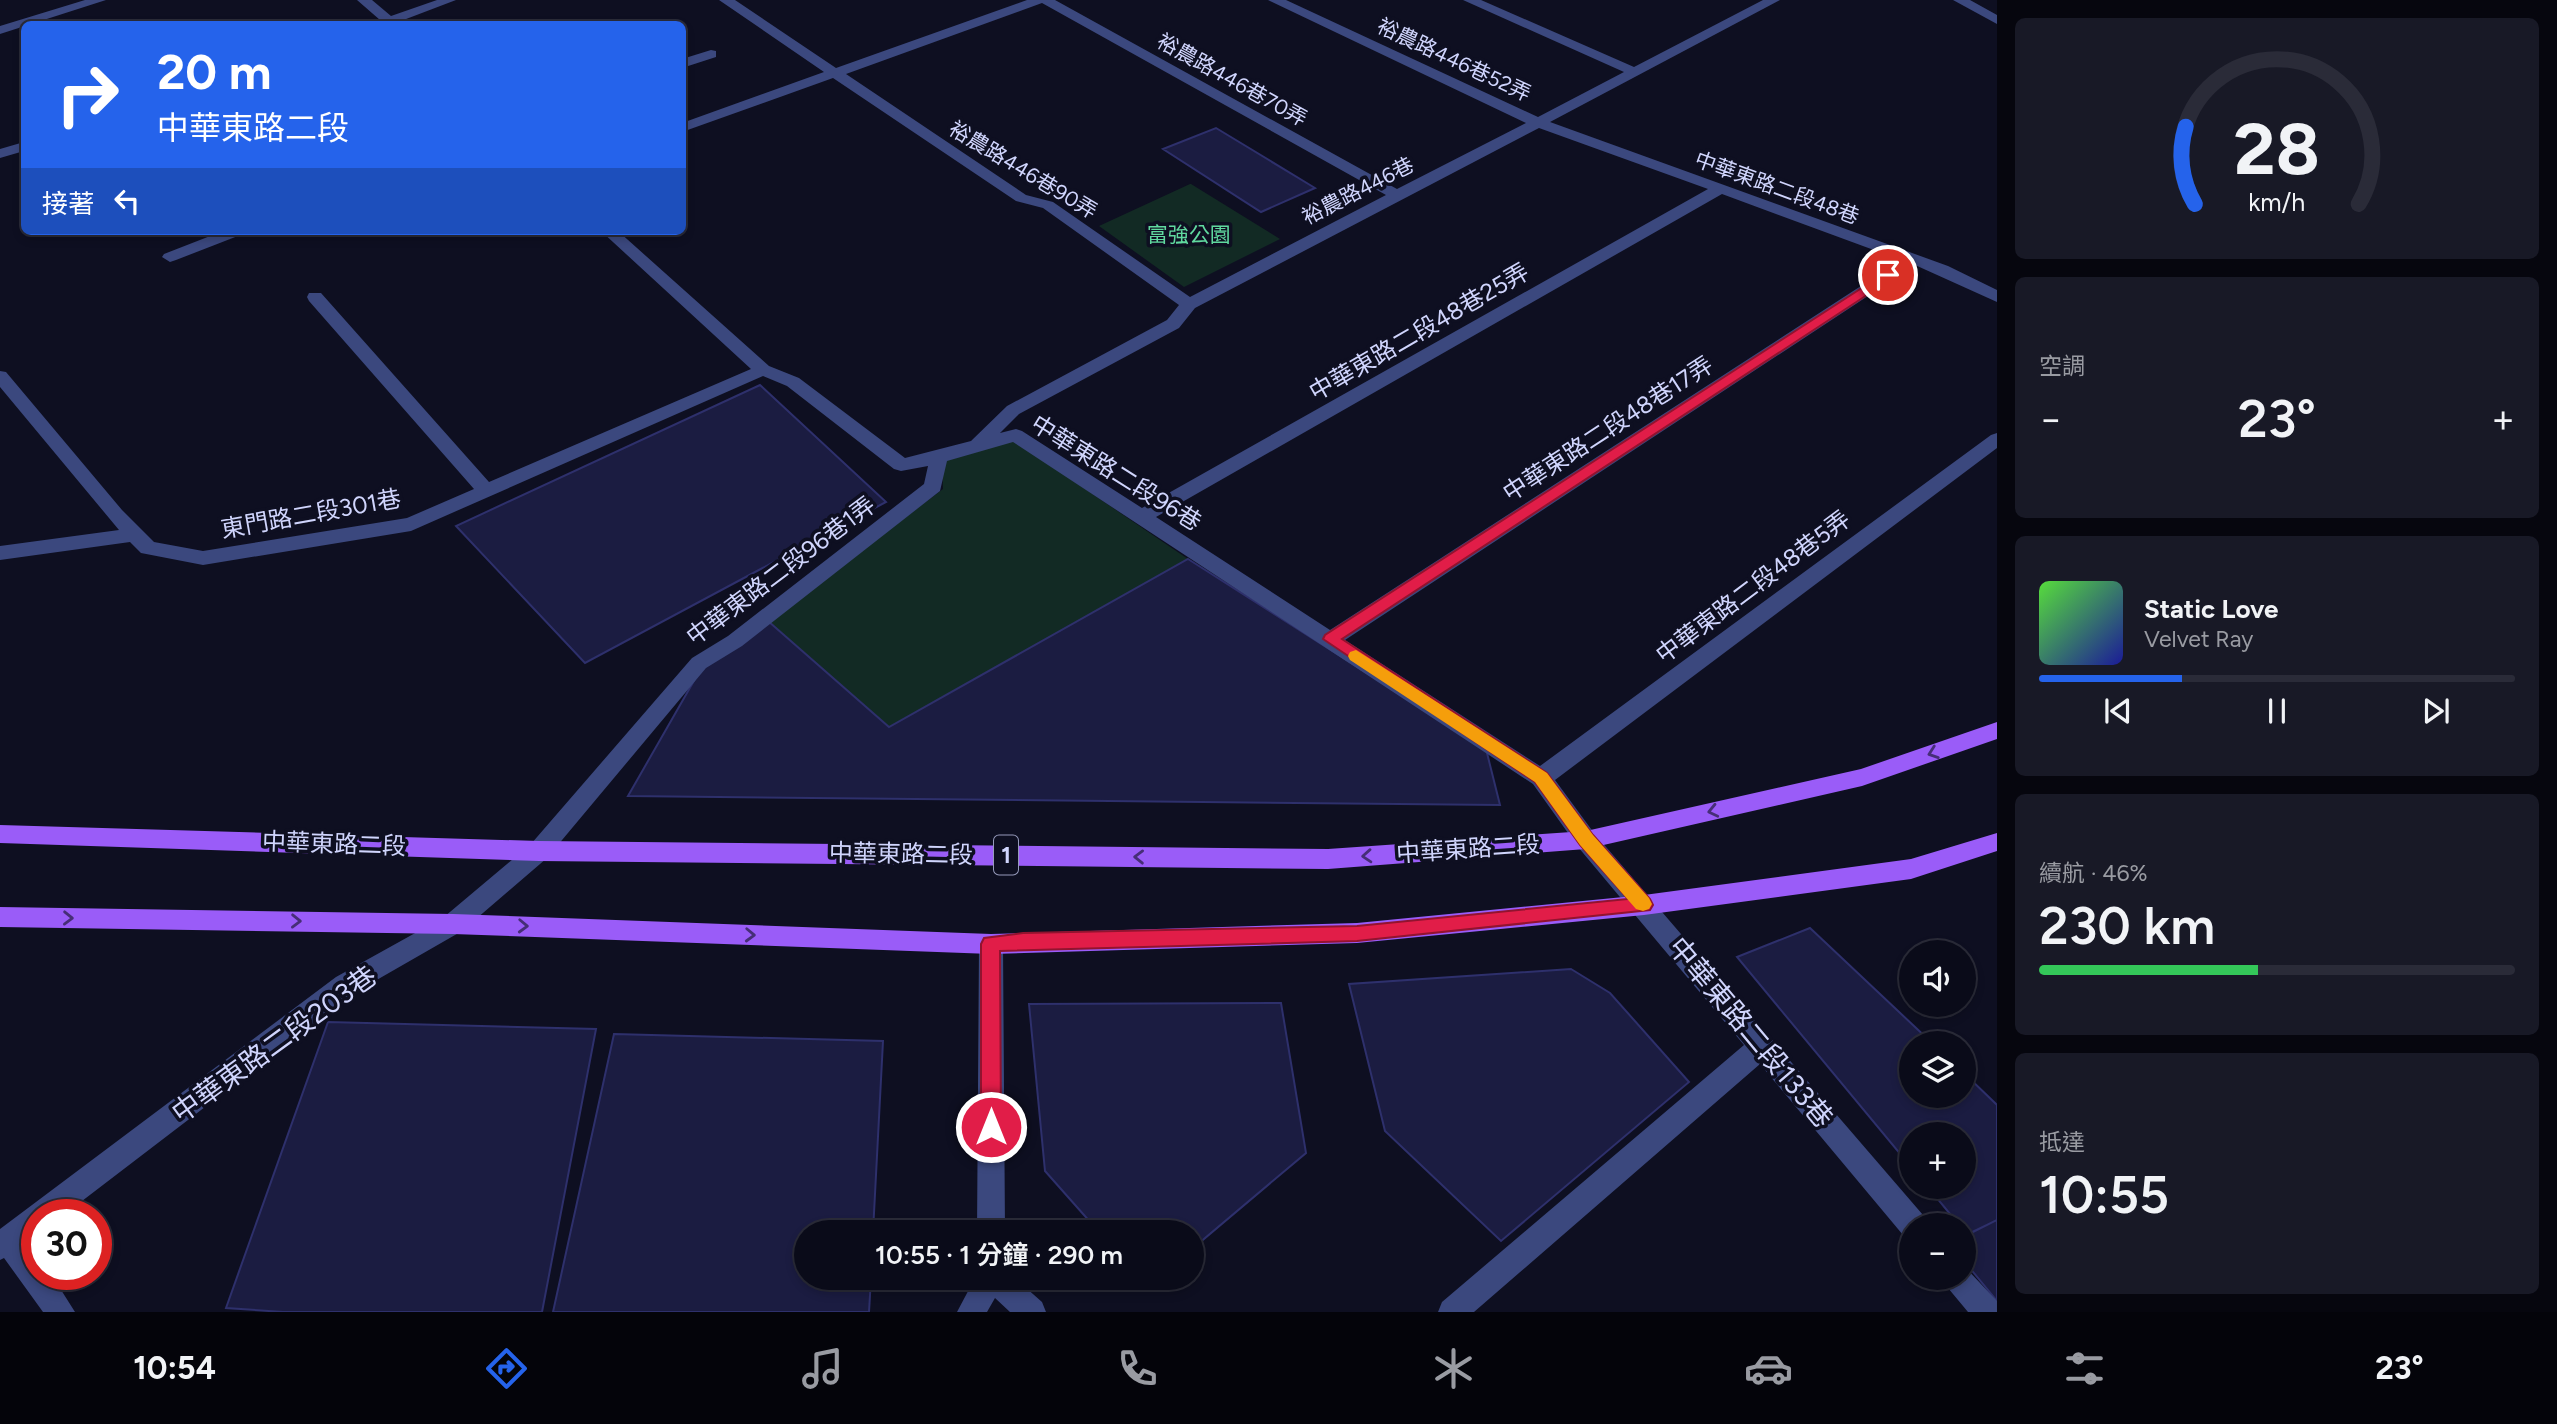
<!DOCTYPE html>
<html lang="zh-TW">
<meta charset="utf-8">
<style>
body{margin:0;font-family:Figtree,"Noto Sans TC",sans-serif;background:#181926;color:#f1f3f6;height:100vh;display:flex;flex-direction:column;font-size:26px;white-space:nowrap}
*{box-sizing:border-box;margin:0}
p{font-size:23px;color:#999ba2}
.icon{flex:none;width:38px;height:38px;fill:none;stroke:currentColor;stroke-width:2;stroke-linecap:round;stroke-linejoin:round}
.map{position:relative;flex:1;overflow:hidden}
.side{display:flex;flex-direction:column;gap:18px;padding:18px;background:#06060e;width:560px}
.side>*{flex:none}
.guide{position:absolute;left:21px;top:21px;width:665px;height:214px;border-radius:10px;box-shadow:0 4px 10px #0003,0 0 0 2px #2a2b38;background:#2563eb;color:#fff;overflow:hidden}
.tools{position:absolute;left:1899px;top:940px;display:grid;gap:14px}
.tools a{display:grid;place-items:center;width:77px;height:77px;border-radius:50%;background:#0a0b19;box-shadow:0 4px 10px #0003,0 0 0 2px #2a2b38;font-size:35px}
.speed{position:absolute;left:21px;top:1199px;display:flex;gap:14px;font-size:35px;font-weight:700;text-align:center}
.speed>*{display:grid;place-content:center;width:91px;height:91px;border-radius:50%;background:#0a0b19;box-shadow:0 4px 10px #0003,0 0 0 2px #2a2b38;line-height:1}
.speed .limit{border:10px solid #d22;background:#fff;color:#111}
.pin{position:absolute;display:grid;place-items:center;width:60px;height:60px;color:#fff;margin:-30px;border:4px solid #fff;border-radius:50%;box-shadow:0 2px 7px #0007}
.me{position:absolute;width:77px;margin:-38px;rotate:0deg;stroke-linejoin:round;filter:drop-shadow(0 0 5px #0008)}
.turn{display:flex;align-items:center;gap:24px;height:147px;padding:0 21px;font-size:32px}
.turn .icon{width:91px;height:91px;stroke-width:2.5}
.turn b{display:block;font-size:49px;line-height:60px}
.then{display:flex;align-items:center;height:66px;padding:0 21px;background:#0003;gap:14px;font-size:26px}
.big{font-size:52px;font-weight:600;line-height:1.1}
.side .card{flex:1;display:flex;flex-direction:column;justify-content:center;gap:10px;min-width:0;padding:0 24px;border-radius:10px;background:#181926}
.side .dial{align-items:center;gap:0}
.dial svg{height:182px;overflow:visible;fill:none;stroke:#2a2b38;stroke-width:7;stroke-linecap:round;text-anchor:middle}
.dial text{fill:#f1f3f6;stroke:none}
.song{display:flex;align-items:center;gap:21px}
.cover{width:84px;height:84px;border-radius:10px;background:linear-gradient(135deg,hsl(110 70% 55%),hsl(240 70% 35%))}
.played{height:7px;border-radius:4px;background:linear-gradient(90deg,#2563eb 30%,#2a2b38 30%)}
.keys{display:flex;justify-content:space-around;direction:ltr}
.heat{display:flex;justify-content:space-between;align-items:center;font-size:38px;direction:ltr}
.charge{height:10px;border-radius:5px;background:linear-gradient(90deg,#34c759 46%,#2a2b38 0)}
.trip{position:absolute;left:794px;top:1220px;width:410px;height:70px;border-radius:35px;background:#0a0b19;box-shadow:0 4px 10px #0003,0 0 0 2px #2a2b38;font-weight:600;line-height:70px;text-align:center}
.menu{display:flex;height:112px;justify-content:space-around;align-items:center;background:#04040a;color:#999ba2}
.menu .icon{width:49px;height:49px}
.menu .selected{color:#2563eb}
.menu b{font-size:32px;color:#f1f3f6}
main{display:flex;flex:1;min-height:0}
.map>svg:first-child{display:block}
.green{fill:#122a24}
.building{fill:#1b1c41;stroke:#2e306c;stroke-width:2}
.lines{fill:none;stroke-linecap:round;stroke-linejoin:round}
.minor{fill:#3b487e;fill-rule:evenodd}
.major{fill:#9a5cf8;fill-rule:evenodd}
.oneway{stroke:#462e77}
.route{fill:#e11d48;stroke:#92132f;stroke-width:2}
.slow{fill:#f59e0b}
.labels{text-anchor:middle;stroke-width:7;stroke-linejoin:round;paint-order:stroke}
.far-street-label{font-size:21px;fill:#d0d5fd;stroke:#0e0f21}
.far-park-label{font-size:21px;fill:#60d99f;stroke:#0e0f21}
.shield{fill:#0e0f21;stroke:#969abb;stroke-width:2}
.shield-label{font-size:23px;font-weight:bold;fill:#d0d5fd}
.street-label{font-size:24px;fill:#d0d5fd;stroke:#0e0f21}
.near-street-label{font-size:28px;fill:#d0d5fd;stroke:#0e0f21}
</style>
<main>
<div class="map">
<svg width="1997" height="1312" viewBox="0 0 1997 1312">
<rect width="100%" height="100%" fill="#0e0f21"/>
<!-- green -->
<path class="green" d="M1190 184H1191L1280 239 1184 287 1099 226Z
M1013 440 1188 559 889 727 768 621 943 489 942 461Z"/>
<!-- building -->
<path class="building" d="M1216 128 1315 188 1261 212 1163 149Z
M760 385 886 502 585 663 456 526Z
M1188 559 1486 749 1500 805 628 796 703 665 768 621 889 727Z
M1810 928 1932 1043H1911V1096H1964V1073L1997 1105V1220L1967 1235 1964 1225H1959L1927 1186H1964V1134H1911V1167L1737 957Z
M1571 969 1610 993 1689 1082 1501 1241 1385 1131 1349 984Z
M1281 1003 1306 1153 1192 1249V1232H1099L1045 1171 1029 1004Z
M328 1022 596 1029 542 1312H283L226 1308Z
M614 1034 883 1041 873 1232H807V1278H871L869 1312H553Z
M1997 1220V1301L1964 1261V1236Z"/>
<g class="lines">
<!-- minor -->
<path class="minor" d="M85 0H106L0 34V26Z
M357 0H372L391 16 437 0H456L393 24H376L380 20Z
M719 0H735L836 68 1027 0H1055L1397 189 1526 123 1268 0H1286L1538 117 1624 72 1463 0H1481L1634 67 1763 0H1780L1550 122 1948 266 1997 290V302L1915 265 1345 640 1540 766 1991 435 1997 433V448L1555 780 1594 833 1923 1215 1927 1225H1911V1238L1903 1235 1760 1064 1474 1312H1438L1442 1302 1744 1045 1578 847 1533 784 1013 442 947 461 940 491 742 646 706 668 547 858 462 931 354 993 65 1214H37V1236L27 1243 37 1256V1274H51L75 1312H43L4 1258 0 1260V1229L336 977 444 917 531 844 692 658 728 636 924 484 928 466 901 471 894 469 787 386 763 376 411 531 203 565 141 553 130 542 0 560V546L119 530 0 387V371L6 372 122 510 154 542 203 551 407 518 474 489 309 301 307 297 309 293H321L489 482 751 369 601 231H618L769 366 799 378 905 458 971 441 1007 406 1167 320 1179 305 1043 208 1016 201 833 78 682 132V123L824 72ZM1042 3 1386 195 1190 297 1053 202 1026 195 846 74ZM1539 128 1708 189 1142 508 1022 431 1016 429 1000 433 1019 414 1179 328 1195 308ZM1722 194 1901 260 1330 630 1156 517Z
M1953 0H1970L1997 15V24Z
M711 50 716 51V57L682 68V59Z
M24 142V151L0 158V149Z
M223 231H245L243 234 176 260 170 262 162 257 164 254Z
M991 934 1000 937 1003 944 1005 1232H977L979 944 982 937Z
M1964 1266 1997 1301V1312H1968L1948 1288 1944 1278H1964Z
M975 1278H1015L1042 1302 1046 1312H1010L995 1298 987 1312H957Z"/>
<!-- major -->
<path class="major" d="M1997 722V739L1862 786 1586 849 1328 869 539 861 0 843V825L539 841 1328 849 1586 831 1861 769Z
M1997 833V851L1911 879 1644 915 1357 943 991 954 453 934 0 927V907L453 914 991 934 1357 923 1644 895 1911 859Z"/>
</g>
<!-- one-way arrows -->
<defs><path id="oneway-chevron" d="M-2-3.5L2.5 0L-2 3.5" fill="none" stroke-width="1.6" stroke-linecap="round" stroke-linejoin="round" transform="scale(1.75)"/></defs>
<g class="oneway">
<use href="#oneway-chevron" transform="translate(1933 753) rotate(161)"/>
<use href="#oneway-chevron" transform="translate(1713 811) rotate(167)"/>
<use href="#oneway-chevron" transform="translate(1367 856) rotate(176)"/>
<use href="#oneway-chevron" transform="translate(1139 857) rotate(-179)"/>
<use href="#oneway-chevron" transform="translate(68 918) rotate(1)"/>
<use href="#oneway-chevron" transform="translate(296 921) rotate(1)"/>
<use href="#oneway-chevron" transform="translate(523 926) rotate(2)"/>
<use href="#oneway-chevron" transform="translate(750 935) rotate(2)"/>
</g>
<!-- route -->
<path class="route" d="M1888 271 1893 272V278L1342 639 1547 773 1593 835 1650 899 1653 905 1650 910 1357 941 1000 951 1001 1127 998 1134 991 1137 984 1134 981 1127V944L984 938 1023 933 1357 926 1628 899 1580 845 1535 782 1323 639 1325 635Z"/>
<!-- slow -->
<path class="slow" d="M1356 650 1547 773 1593 835 1649 898 1652 904 1649 909 1643 911 1636 909 1580 845 1535 782 1350 660 1348 656 1350 652Z"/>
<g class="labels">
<!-- far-street labels -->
<g class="far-street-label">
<text transform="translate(1454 60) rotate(25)" y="7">裕農路446巷52弄</text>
<text transform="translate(1232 80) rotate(29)" y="7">裕農路446巷70弄</text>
<text transform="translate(1023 170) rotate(31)" y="7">裕農路446巷90弄</text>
<text transform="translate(1777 188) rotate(20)" y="7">中華東路二段48巷</text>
<text transform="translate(1358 191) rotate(-27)" y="7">裕農路446巷</text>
</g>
<!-- far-park labels -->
<g class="far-park-label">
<text x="1189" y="242">富強公園</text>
</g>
<!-- shield labels -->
<rect class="shield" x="994" y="835.5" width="24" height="39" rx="5"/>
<g class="shield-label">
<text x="1006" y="863">1</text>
</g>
<!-- street labels -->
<g class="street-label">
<text transform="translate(1419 332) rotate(-30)" y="8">中華東路二段48巷25弄</text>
<text transform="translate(1608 429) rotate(-33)" y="8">中華東路二段48巷17弄</text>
<text transform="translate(1116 473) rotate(32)" y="8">中華東路二段96巷</text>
<text transform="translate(311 514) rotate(-10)" y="8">東門路二段301巷</text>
<text transform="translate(781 571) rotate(-37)" y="8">中華東路二段96巷1弄</text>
<text transform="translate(1753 587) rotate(-37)" y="8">中華東路二段48巷5弄</text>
<text transform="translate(334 844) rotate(2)" y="8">中華東路二段</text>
<text transform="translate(1468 849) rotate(-4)" y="8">中華東路二段</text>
<text transform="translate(901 854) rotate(1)" y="8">中華東路二段</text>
</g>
<!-- near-street labels -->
<g class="near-street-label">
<text transform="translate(1751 1032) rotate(50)" y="10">中華東路二段133巷</text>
<text transform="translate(274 1044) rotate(-36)" y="10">中華東路二段203巷</text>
</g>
</g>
</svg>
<div class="tools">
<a><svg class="icon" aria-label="sound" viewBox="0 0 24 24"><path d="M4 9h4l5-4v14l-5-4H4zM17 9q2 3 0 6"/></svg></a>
<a><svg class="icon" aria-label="layers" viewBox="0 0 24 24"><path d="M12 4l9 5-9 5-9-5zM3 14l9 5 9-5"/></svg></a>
<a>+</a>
<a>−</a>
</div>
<div class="speed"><div class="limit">30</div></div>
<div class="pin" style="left:1888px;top:275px;background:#d93025"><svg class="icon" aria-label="arrive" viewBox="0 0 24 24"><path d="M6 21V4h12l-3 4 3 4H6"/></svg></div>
<svg class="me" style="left:991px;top:1127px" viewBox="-20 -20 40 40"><circle r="17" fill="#e11d48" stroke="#fff" stroke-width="3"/><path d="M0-11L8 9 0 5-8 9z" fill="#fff"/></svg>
<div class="trip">10:55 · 1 分鐘 · 290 m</div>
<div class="guide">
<div class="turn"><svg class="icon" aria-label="right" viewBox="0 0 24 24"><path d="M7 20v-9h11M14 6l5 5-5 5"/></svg><div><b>20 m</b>中華東路二段</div></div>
<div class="then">接著<svg class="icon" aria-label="left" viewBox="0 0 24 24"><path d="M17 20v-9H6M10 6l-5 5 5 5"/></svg></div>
</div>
</div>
<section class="side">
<div class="card dial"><svg viewBox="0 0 100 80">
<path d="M14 69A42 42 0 1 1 86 69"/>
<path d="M14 69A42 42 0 0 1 10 35" stroke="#2563eb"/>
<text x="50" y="56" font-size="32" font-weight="700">28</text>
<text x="50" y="72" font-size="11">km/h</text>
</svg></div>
<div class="card"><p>空調</p>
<div class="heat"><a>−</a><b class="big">23°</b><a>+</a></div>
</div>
<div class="card">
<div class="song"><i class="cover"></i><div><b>Static Love</b><p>Velvet Ray</p></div></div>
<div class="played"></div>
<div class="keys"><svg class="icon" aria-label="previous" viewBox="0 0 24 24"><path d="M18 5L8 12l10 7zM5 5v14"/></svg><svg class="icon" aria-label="pause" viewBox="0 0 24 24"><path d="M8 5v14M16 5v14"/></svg><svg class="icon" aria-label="next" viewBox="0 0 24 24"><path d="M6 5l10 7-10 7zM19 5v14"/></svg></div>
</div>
<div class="card"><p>續航 · 46%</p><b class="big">230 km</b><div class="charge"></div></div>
<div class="card"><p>抵達</p><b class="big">10:55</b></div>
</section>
</main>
<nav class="menu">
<b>10:54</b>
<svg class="icon selected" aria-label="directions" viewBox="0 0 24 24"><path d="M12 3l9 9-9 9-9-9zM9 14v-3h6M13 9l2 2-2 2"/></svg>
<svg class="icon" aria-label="music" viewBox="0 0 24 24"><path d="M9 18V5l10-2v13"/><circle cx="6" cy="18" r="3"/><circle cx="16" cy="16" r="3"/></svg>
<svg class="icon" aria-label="phone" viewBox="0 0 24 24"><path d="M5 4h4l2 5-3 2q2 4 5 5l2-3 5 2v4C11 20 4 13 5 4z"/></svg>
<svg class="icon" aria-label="climate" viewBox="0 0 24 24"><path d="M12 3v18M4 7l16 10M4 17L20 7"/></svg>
<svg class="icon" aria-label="car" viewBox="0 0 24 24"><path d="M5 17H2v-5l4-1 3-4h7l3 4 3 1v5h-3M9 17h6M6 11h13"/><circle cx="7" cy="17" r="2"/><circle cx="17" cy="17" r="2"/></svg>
<svg class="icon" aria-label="filters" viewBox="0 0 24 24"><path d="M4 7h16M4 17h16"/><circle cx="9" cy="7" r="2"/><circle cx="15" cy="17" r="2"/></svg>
<b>23°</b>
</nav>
